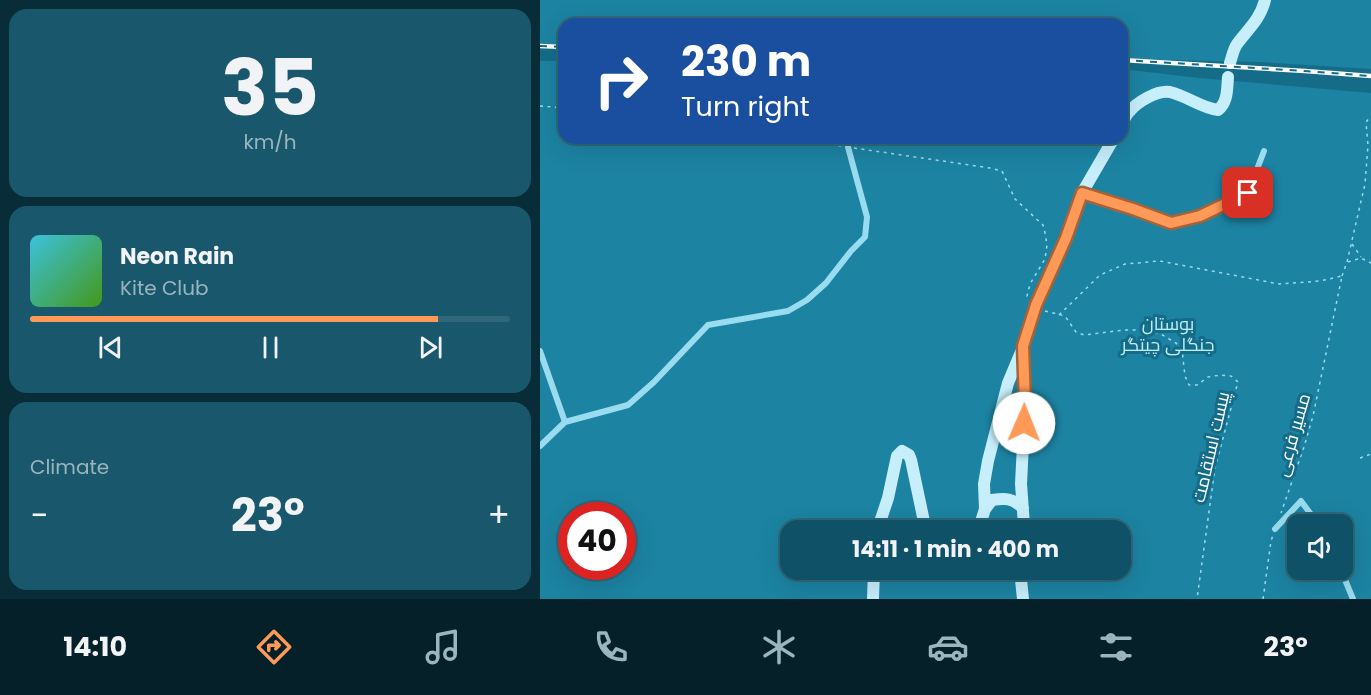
<!DOCTYPE html>
<meta charset="utf-8">
<style>
body{margin:0;font-family:Poppins,Cairo,sans-serif;background:#18576c;color:#f1f3f6;height:100vh;display:flex;flex-direction:column;font-size:22px;white-space:nowrap}
*{box-sizing:border-box;margin:0}
p{font-size:20px;color:#9bb5bf}
.icon{flex:none;width:33px;height:33px;fill:none;stroke:currentColor;stroke-width:2;stroke-linecap:round;stroke-linejoin:round}
.map{position:relative;flex:1;overflow:hidden}
.drawer{display:flex;flex-direction:column;gap:9px;padding:9px;background:#082d38;width:540px}
.drawer>*{flex:none}
.top-card{position:absolute;left:18px;top:18px;width:570px;height:126px;border-radius:18px;box-shadow:0 6px 24px #0002,0 0 0 2px #2f687a;background:#1a4fa0;color:#fff;overflow:hidden}
.fabs{position:absolute;left:747px;top:514px;display:grid;gap:12px}
.fabs a{display:grid;place-items:center;width:66px;height:66px;border-radius:12px;background:#0f5166;box-shadow:0 6px 24px #0002,0 0 0 2px #2f687a;font-size:30px}
.speed{position:absolute;left:18px;top:502px;display:flex;gap:12px;font-size:30px;font-weight:700;text-align:center}
.speed>*{display:grid;place-content:center;width:78px;height:78px;border-radius:50%;background:#0f5166;box-shadow:0 6px 24px #0002,0 0 0 2px #2f687a;line-height:1}
.speed .limit{border:9px solid #d22;background:#fff;color:#111}
.pin{position:absolute;display:grid;place-items:center;width:51px;height:51px;color:#fff;margin:-26px;border-radius:12px;box-shadow:0 3px 9px #0006}
.me{position:absolute;width:66px;margin:-33px;rotate:1deg;stroke-linejoin:round;filter:drop-shadow(0 0 4px #0008)}
.turn{display:flex;align-items:center;gap:21px;height:126px;padding:0 24px;font-size:27px}
.turn .icon{width:78px;height:78px;stroke-width:2.5}
.turn b{display:block;font-size:42px;line-height:51px}
.big{font-size:45px;font-weight:700;line-height:1.1}
.drawer .card{flex:1;display:flex;flex-direction:column;justify-content:center;gap:9px;min-width:0;padding:0 21px;border-radius:18px;background:#18576c}
.drawer .dial{align-items:center;gap:0}
.dial b{font-size:78px;line-height:1}
.song{display:flex;align-items:center;gap:18px}
.cover{width:72px;height:72px;border-radius:9px;background:linear-gradient(135deg,hsl(190 70% 55%),hsl(100 70% 35%))}
.played{height:6px;border-radius:3px;background:linear-gradient(90deg,#ff9958 85%,#2f687a 85%)}
.keys{display:flex;justify-content:space-around;direction:ltr}
.heat{display:flex;justify-content:space-between;align-items:center;font-size:33px;direction:ltr}
.trip{position:absolute;left:240px;top:520px;width:351px;height:60px;border-radius:18px;background:#0f5166;box-shadow:0 6px 24px #0002,0 0 0 2px #2f687a;font-weight:700;line-height:60px;text-align:center}
.menu{display:flex;height:96px;justify-content:space-around;align-items:center;background:#062029;color:#9bb5bf}
.menu .icon{width:42px;height:42px}
.menu .current{color:#ff9958}
.menu b{font-size:27px;color:#f1f3f6}
main{display:flex;flex:1;min-height:0}
.map>svg:first-child{display:block}
.green{fill:#1c83a2;fill-rule:evenodd}
.lines{fill:none;stroke-linecap:round;stroke-linejoin:round}
.path{stroke:#99dcef;stroke-width:1.5;stroke-dasharray:3 4.5;stroke-linecap:butt}
.street{stroke:#99dcef;stroke-width:6}
.secondary{stroke:#c7eefb;stroke-width:12}
.rail-casing{stroke:#fff;stroke-width:4.5}
.rail{stroke:#146c88;stroke-width:2;stroke-dasharray:7;stroke-linecap:butt}
.route-casing{stroke:#a66339;stroke-width:15}
.route{stroke:#ff9958;stroke-width:10}
.labels{text-anchor:middle;stroke-width:6;stroke-linejoin:round;paint-order:stroke}
.park-label{font-size:18px;fill:#bfeefb;stroke:#146c88}
.street-label{font-size:18px;fill:#fff;stroke:#146c88}
</style>
<main>
<section class="drawer">
<div class="card dial"><b>35</b><p>km/h</p></div>
<div class="card">
<div class="song"><i class="cover"></i><div><b>Neon Rain</b><p>Kite Club</p></div></div>
<div class="played"></div>
<div class="keys"><svg class="icon" aria-label="previous" viewBox="0 0 24 24"><path d="M18 5L8 12l10 7zM5 5v14"/></svg><svg class="icon" aria-label="pause" viewBox="0 0 24 24"><path d="M8 5v14M16 5v14"/></svg><svg class="icon" aria-label="next" viewBox="0 0 24 24"><path d="M6 5l10 7-10 7zM19 5v14"/></svg></div>
</div>
<div class="card"><p>Climate</p>
<div class="heat"><a>−</a><b class="big">23°</b><a>+</a></div>
</div>
</section>
<div class="map">
<svg width="831" height="599" viewBox="0 0 831 599">
<rect width="100%" height="100%" fill="#146c88"/>
<!-- green -->
<path class="green" d="M0 0H831V69L720 62 582 59V24H24V48L0 47Z
M0 61H24V138H582V69L659 78 831 93V599H0ZM32 516H82V567H32ZM758 525H802V570H758ZM250 531H580V570H250Z"/>
<g class="lines">
<!-- path -->
<path class="path" d="M0 106 24 108
M254 138 301 146
M314 148 450 168 462 171 475 199 503 225 505 233 507 245 505 259 490 284 487 296 490 299
M812 244 821 257
M808 262 821 258 831 263
M802 276 807 262 825 184 828 145 826 122 831 116
M505 311 525 316 536 332 544 335 584 330H601L619 333 636 343 642 350 645 376 649 385H657L668 377 680 375 691 376 698 382 675 468 657 599
M519 315 560 275 585 264 620 261 739 284 780 281 802 276 773 416 764 447 741 513
M820 458 831 454
M723 599 731 541 733 535"/>
<!-- street -->
<path class="street" d="M542 193 593 209 631 223 660 216 708 193 724 151
M0 351 25 422
M0 446 25 422 88 405 114 382 168 325 248 311 267 300 286 283 311 251 325 237 327 217 308 147
M735 529 761 501 779 525
M801 570 813 599"/>
<!-- secondary -->
<path class="secondary" d="M690 63C692 57 693 50 697 44 708 29 720 20 725 0
M582 124C584 120 586 115 589 112 597 102 617 90 630 92 647 96 661 108 678 110 688 102 687 89 688 77
M445 509 452 500C466 498 472 498 483 508
M337 531 348 498 357 456 362 451 369 455 371 460 386 531
M438 531 445 509 444 484 448 461 468 383 481 352
M483 531 484 525 481 484 485 404 483 346 496 305 526 238 542 193 574 138
M480 570 483 599
M333 599 334 570"/>
<defs>
<path id="rail" d="M0 46 24 47
M582 60 765 71 831 76"/>
</defs>
<!-- rail casing -->
<use href="#rail" class="rail-casing"/>
<!-- rail -->
<use href="#rail" class="rail"/>
</g>
<g class="lines">
<defs>
<path id="route" d="M484 423 485 404 483 346 496 305 526 238 542 193 593 209 631 223 660 216 708 193"/>
</defs>
<!-- route casing -->
<use href="#route" class="route-casing"/>
<!-- route -->
<use href="#route" class="route"/>
</g>
<g class="labels">
<!-- park labels -->
<g class="park-label">
<text x="628" y="330">بوستان<tspan x="628" dy="21">جنگلی چیتگر</tspan></text>
</g>
<!-- street labels -->
<g class="street-label">
<text transform="translate(753 435) rotate(-74)" y="6">مسیر فرعی</text>
<text transform="translate(671 447) rotate(-77)" y="6">پیست استقامت</text>
</g>
</g>
</svg>
<div class="fabs">
<a><svg class="icon" aria-label="sound" viewBox="0 0 24 24"><path d="M4 9h4l5-4v14l-5-4H4zM17 9q2 3 0 6"/></svg></a>
</div>
<div class="speed"><div class="limit">40</div></div>
<div class="pin" style="left:708px;top:193px;background:#d93025"><svg class="icon" aria-label="arrive" viewBox="0 0 24 24"><path d="M6 21V4h12l-3 4 3 4H6"/></svg></div>
<svg class="me" style="left:484px;top:423px" viewBox="-20 -20 40 40"><circle r="19" fill="#fff"/><path d="M0-13L10 11 0 6-10 11z" fill="#ff9958"/></svg>
<div class="trip">14:11 · 1 min · 400 m</div>
<div class="top-card">
<div class="turn"><svg class="icon" aria-label="right" viewBox="0 0 24 24"><path d="M7 20v-9h11M14 6l5 5-5 5"/></svg><div><b>230 m</b>Turn right</div></div>
</div>
</div>
</main>
<nav class="menu">
<b>14:10</b>
<svg class="icon current" aria-label="directions" viewBox="0 0 24 24"><path d="M12 3l9 9-9 9-9-9zM9 14v-3h6M13 9l2 2-2 2"/></svg>
<svg class="icon" aria-label="music" viewBox="0 0 24 24"><path d="M9 18V5l10-2v13"/><circle cx="6" cy="18" r="3"/><circle cx="16" cy="16" r="3"/></svg>
<svg class="icon" aria-label="phone" viewBox="0 0 24 24"><path d="M5 4h4l2 5-3 2q2 4 5 5l2-3 5 2v4C11 20 4 13 5 4z"/></svg>
<svg class="icon" aria-label="climate" viewBox="0 0 24 24"><path d="M12 3v18M4 7l16 10M4 17L20 7"/></svg>
<svg class="icon" aria-label="car" viewBox="0 0 24 24"><path d="M5 17H2v-5l4-1 3-4h7l3 4 3 1v5h-3M9 17h6M6 11h13"/><circle cx="7" cy="17" r="2"/><circle cx="17" cy="17" r="2"/></svg>
<svg class="icon" aria-label="filters" viewBox="0 0 24 24"><path d="M4 7h16M4 17h16"/><circle cx="9" cy="7" r="2"/><circle cx="15" cy="17" r="2"/></svg>
<b>23°</b>
</nav>
